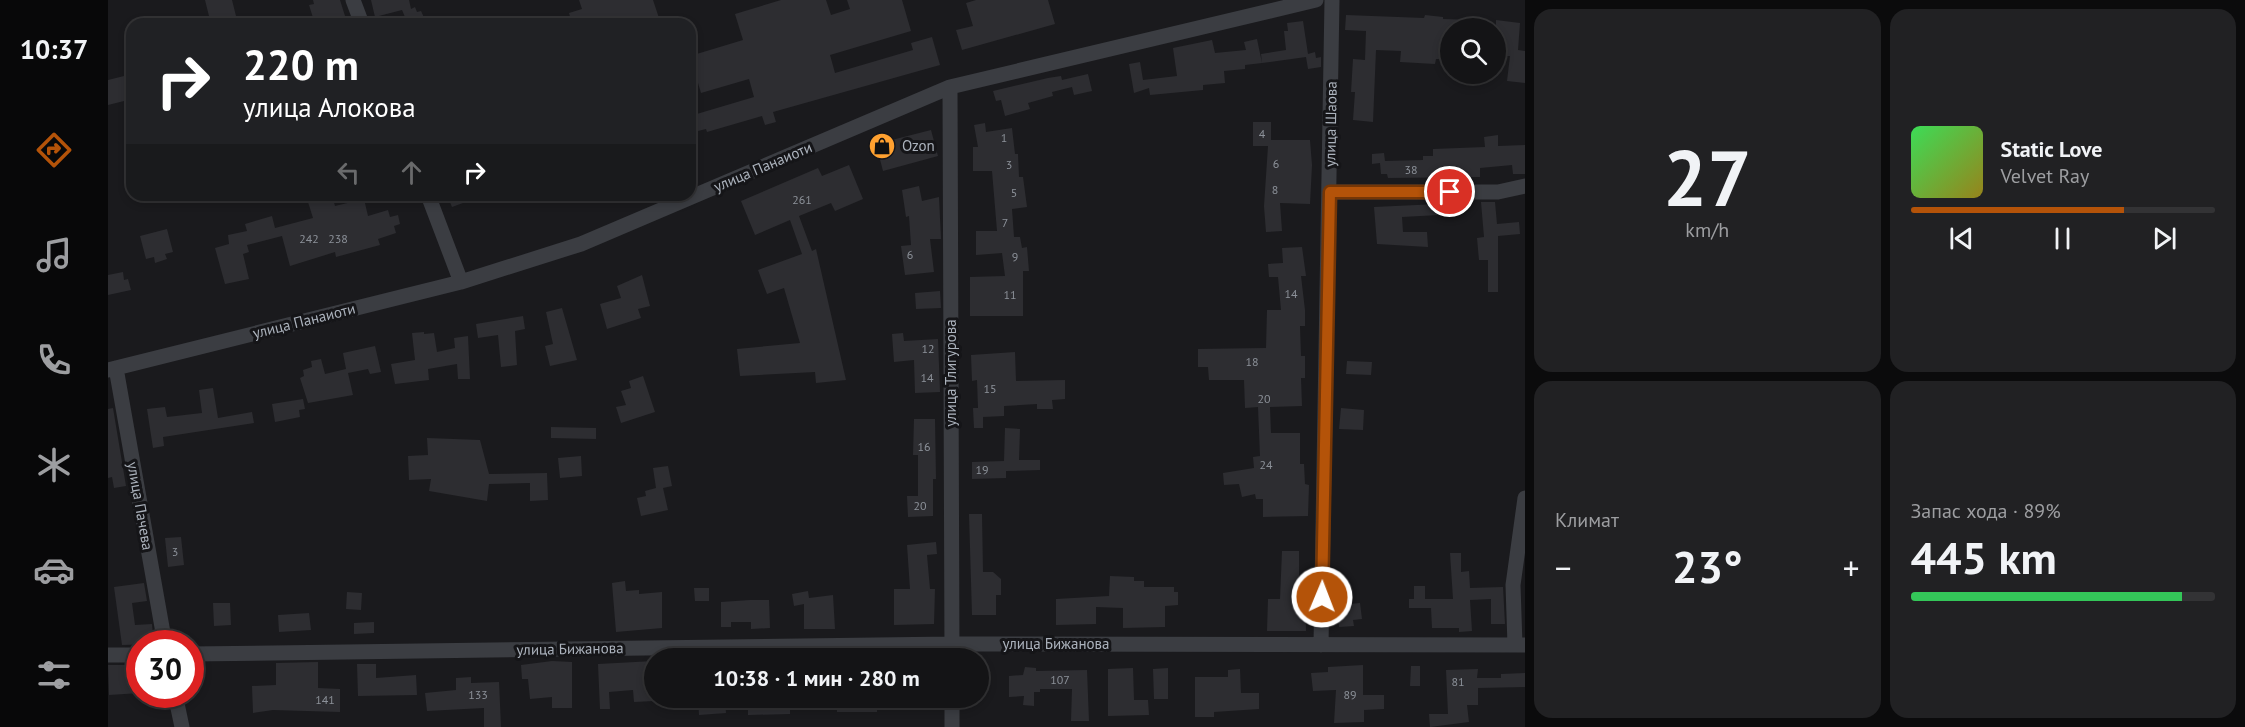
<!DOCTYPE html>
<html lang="ru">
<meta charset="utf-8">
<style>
body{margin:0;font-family:"PT Sans",sans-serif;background:#212123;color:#f1f3f6;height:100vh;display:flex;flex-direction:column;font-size:22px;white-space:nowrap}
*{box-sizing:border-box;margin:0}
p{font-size:20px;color:#9d9ea1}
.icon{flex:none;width:33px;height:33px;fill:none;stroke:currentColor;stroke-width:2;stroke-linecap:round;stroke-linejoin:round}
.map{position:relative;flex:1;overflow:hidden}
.sheet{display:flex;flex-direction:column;gap:9px;padding:9px;background:#0b0b0c;width:720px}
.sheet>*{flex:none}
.guide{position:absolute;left:18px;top:18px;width:570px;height:183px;border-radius:18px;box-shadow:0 3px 9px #0003,0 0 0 2px #333335;background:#202124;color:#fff;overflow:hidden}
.buttons{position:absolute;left:1332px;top:18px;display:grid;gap:12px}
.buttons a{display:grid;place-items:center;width:66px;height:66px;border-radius:50%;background:#141416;box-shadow:0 3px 9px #0003,0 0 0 2px #333335;font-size:30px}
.speed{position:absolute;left:18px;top:630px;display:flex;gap:12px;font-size:30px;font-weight:700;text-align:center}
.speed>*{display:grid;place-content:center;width:78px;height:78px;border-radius:50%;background:#141416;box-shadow:0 3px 9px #0003,0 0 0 2px #333335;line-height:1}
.speed .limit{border:9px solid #d22;background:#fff;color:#111}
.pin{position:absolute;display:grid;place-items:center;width:51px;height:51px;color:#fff;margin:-26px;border:3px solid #fff;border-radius:50%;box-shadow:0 2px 6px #0007}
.me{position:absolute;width:66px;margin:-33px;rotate:1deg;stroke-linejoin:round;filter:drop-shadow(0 0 4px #0008)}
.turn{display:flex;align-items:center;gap:21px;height:126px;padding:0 18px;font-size:27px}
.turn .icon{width:78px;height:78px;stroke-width:2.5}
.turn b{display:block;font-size:42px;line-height:51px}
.lanes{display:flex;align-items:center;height:57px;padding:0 18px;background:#0003;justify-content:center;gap:30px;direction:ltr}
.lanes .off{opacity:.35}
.big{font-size:45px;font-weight:600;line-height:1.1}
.sheet .tile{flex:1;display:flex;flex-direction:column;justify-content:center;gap:9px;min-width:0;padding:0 21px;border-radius:18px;background:#212123}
.sheet .dial{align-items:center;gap:0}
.dial b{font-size:78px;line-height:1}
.song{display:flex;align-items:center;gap:18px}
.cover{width:72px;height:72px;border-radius:9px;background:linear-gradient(135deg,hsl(130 70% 55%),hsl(50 70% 35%))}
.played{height:6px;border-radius:3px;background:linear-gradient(90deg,#b45309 70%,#333335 70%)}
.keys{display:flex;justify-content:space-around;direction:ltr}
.heat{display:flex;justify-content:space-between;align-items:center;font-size:33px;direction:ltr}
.charge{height:9px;border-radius:4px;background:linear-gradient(90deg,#34c759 89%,#333335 0)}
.sheet .tiles{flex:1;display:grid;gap:9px;grid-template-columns:repeat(2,1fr)}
.trip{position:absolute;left:536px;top:648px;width:345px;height:60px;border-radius:30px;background:#141416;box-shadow:0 3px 9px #0003,0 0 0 2px #333335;font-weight:600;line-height:60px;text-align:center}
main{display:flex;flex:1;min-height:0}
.menu{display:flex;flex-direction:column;width:108px;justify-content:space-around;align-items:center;background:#080809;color:#9d9ea1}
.menu .icon{width:42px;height:42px}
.menu .on{color:#b45309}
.menu b{font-size:27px;color:#f1f3f6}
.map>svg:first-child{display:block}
.building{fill:#2d2d31}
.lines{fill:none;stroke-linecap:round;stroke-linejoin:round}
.minor{stroke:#3b3d42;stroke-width:15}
.route-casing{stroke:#753606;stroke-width:15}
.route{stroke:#b45309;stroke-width:10}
.labels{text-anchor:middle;stroke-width:6;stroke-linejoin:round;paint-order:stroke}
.number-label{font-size:12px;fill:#8c9199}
.street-label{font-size:15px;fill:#acb3bd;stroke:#151518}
.poi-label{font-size:15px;fill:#acb3bd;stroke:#151518;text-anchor:start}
</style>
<main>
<nav class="menu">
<b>10:37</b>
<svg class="icon on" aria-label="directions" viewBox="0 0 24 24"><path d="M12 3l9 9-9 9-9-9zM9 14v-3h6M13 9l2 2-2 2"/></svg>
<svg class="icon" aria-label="music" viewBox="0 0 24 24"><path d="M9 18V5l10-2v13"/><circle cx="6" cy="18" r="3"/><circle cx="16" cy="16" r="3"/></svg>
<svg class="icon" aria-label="phone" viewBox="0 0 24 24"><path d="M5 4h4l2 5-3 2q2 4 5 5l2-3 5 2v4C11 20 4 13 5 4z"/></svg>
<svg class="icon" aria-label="climate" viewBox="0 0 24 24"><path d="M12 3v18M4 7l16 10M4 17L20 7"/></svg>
<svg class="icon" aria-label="car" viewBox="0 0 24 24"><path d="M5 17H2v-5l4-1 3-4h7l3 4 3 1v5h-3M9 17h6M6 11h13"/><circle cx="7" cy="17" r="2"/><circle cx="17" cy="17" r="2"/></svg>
<svg class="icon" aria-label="filters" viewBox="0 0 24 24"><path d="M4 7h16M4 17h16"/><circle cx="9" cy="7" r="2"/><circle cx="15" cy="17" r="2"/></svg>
</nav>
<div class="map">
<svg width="1417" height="727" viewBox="0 0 1417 727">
<rect width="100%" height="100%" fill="#1a1a1d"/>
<!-- building -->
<path class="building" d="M97 0H124L130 24H103Z
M205 0H232L237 16 207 24 201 5 206 4Z
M263 0H301L303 9 307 7 309 12 313 11 319 24H300L294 10 267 17Z
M471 0H545L553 24H464L461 13 474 9Z
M673 0H718L723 15 742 9 739 0H794L803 31 722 55 727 73 805 50 803 43 824 37 832 65 665 112 668 122 657 125 654 116 599 132 598 129 582 133V116L646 97 641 79 593 93 582 56 635 40 627 14Z
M868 0H940L947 24 854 50 848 30 865 26 858 3Z
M1238 15 1316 18 1317 15 1335 17V19L1366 20V28H1342V59H1328L1327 64 1292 62 1293 51 1268 50 1265 122 1245 120 1247 92H1243L1245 59 1257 60 1258 31 1237 30Z
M1388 20 1412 23 1410 50 1417 51V83L1399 81 1402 56H1388Z
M1195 21 1200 54 1207 52 1208 58 1213 57V67L1200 69 1198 57 1154 63 1153 54 1178 50 1176 31H1180L1179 23Z
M1149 39 1154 63 1137 65V69L1116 71 1117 83 1095 85V90L1042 95 1041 88 1026 93 1021 64 1032 62 1035 80 1069 76 1065 48 1104 40 1107 53 1138 50 1136 42Z
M24 74V99L0 105V80Z
M980 74 984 91 966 95 964 87 944 92 945 96 920 103 922 109 897 116 893 100 888 101 885 91 940 78 953 76 954 80Z
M1145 122H1163V140H1202L1204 165 1202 204 1172 203 1174 231 1158 232 1156 206 1160 146H1145Z
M877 123 878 132 904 128 907 154H910L911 177H915L919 207 904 209 906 237H912L914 248 919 247 921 271H915V316H862V277L897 276 894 253 868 255V231H889L884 171H865V147H870L866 125Z
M823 130 830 156 775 171 768 144Z
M1390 135V146L1417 145V174H1405L1404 165 1372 168V177L1280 178 1279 174H1273L1272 163 1264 164V154L1276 153 1277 161 1315 160V156H1325V149L1377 147 1376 137Z
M741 165 755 199 727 211 723 203 691 216 704 251 708 249 738 380 708 383 707 372 632 376 629 349 692 343 676 288 659 294 650 270 694 254 682 220 647 235 633 201 710 168 714 176Z
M811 186 814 201 831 197 833 239H822L826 272 797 275 793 246 803 245 801 216 798 217 794 190Z
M224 195 227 206 256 199 260 216 280 210 282 217 290 215 292 224 286 226 288 233 270 239 272 245 228 257 227 252 182 266 174 236 139 245 141 252 135 254 141 279 117 284 107 248 121 244 120 235 139 231 137 224 164 216 167 228 205 218 200 202Z
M339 195H374V196L344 207Z
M1373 202H1387L1389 224 1411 222 1412 234 1390 236V292H1380V260H1371L1369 238 1376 237Z
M1330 204 1331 215 1294 217 1295 232H1319L1320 247 1269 244 1266 207Z
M59 229 65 252 57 254 59 259 47 263 46 257 38 259 32 236Z
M1194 247 1198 276H1193L1197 310V326H1192L1193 356H1197V378H1193L1194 406 1162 407 1163 433H1192V464H1196L1197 484 1201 485 1200 516 1155 517V499H1148L1147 494 1134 497 1131 484 1116 485 1115 473 1146 468 1145 457 1152 456 1150 407 1137 408 1136 380H1101L1100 367H1090V349L1158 348 1159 310H1173L1170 277H1161L1160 264 1175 263 1174 248Z
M15 272 16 280 20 279 23 290 0 295V275Z
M534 275 542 306 530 309 533 318 499 329 492 304 513 298 509 286Z
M832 291 833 308 808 309 807 293Z
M454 308 469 360 442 366 437 346 445 344 438 312Z
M415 316 417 329 407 331 409 365 393 367 390 335 370 338 368 324Z
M316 332V334L326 333 329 352 347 348 346 338 360 336 362 379H350L349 364 320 369 321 380 287 384 283 364 307 360 304 333Z
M795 333 796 341 830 339 832 392 807 393 806 360 786 362 784 334Z
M267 346 273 372 262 374 260 369 240 373 245 395 200 403 192 378 196 376 195 370 204 367 203 361 213 359 217 374 238 369 235 353Z
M907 352 908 381 957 380V399L944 400 945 409H929V404L896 406V416L875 417V428H866L865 408H870L869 380 864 381 863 355Z
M1239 361 1264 362 1263 375 1238 374Z
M535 376 547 412 513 423 508 407 518 405 513 391 523 388 521 381Z
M105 388 110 418 144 412 146 423 55 437 56 446 45 448 39 409 57 407 59 417 94 413 91 390Z
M195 399 197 409 191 410 192 417 167 422 164 404Z
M5 408 18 486 6 488 4 477 0 478V409Z
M1233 408 1256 410 1255 430 1231 429Z
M806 419H827L828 479H825V516L800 517 799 496H810V455H805Z
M443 427 488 428V439L443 438Z
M897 428 912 429 911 460H932V470L898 471V478L864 479V462L896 461Z
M319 438 372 440 381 474 439 473 440 500 422 501V483L381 484 379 501 321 491 323 479 301 480 300 456 320 455Z
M473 456 474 476 452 478 450 458Z
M560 466 564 486 555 488 560 510 533 516 529 498 538 496 537 491 548 488 545 468Z
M861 514H874L875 572H885L893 579V595H888V615H864Z
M73 537 76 565 60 567 57 538Z
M828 542 829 554 819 555 822 589H827L826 624 786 625V589H802L799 545Z
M1174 551H1191V581H1197L1198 631H1159L1160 599H1172Z
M1342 553H1353V572L1361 571 1362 588 1395 587 1397 624H1383V599L1362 600 1364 631 1351 632V628H1324L1323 608H1301V599H1306V586H1317V599H1345Z
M1002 576 1026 577V581H1036V587H1066V592H1070V605L1057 606V627L1015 628V608L988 607V624L948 625V599L1001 596Z
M517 581 518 591 531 590V594L554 592V628L508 632 504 583Z
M36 583 39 601 24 603 27 625 44 624 46 644 14 645 6 587Z
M586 588H601V601H587Z
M700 591 701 598 725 595 727 629H696V604L686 606 684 594Z
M239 592 254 593 253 610 238 609Z
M642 600H661L662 628 643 629V622H623V627H613V602Z
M105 603H122L123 625 106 626Z
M1252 603 1254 619 1245 620 1246 626 1231 627 1229 605Z
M201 613 203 630 171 632 170 615Z
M266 622V633L246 634V623Z
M444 661 464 662V708H444V697L422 699 420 679H414L413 665Z
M546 661V701L526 702 525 690 501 692 502 709H492L490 664Z
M210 662V688L232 689V712L165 710 145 713 144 686 168 685V663Z
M249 664H268V678L308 675 309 695 250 696Z
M0 665H22L23 682H32V693L1 695Z
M1255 665V695H1276V709L1256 710V722L1226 723 1228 690 1205 691 1203 673 1220 672V667Z
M1303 666H1312V686H1302Z
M917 667 928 668V671L979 670 981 721H963L964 689H932V692H926V706L915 705 916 696 901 697V676L915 675Z
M1025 668 1026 700H1040L1041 715 1000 716V669Z
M1060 668V699H1046L1045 669Z
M1132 669 1133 693H1151V709L1106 712V717H1087V677H1120V670Z
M1370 669 1369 678H1393V674L1417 673V687L1370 688V705H1359L1361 722 1322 727 1321 714H1340L1338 670Z
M363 677V683L391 682 393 727H376V708L319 711 317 693 348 690V678Z
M590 698H617L618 713 591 715Z
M640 698H682V714L640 715Z
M729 698H769V712H729Z"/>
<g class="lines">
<!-- minor -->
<path class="minor" d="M245 0 254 24
M842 87 844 658
M1222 192H1390L1417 186
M320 195 353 282
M8 368 57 644
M0 370 353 282 473 244 842 87 1208 0
M1213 645 1224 0
M1407 645 1405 585 1417 498
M82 654 844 644 1417 645
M0 655H32
M67 694 74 727
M844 698V727"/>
</g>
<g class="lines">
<defs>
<path id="route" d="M1214 597 1222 192H1342"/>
</defs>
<!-- route casing -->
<use href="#route" class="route-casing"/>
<!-- route -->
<use href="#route" class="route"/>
</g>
<!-- icons -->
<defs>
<symbol id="shop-disc" viewBox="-11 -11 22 22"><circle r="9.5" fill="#ffa130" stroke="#151518"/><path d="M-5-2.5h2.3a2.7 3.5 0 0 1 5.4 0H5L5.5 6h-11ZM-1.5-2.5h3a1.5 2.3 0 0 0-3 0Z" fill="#111"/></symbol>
</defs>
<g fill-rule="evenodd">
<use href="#shop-disc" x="759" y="131" width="30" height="30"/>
</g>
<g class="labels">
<!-- number labels -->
<g class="number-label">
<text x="1154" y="138">4</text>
<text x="896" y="142">1</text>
<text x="1168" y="168">6</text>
<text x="901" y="169">3</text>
<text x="1303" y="174">38</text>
<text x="1167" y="194">8</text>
<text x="906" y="197">5</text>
<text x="694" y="204">261</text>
<text x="897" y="227">7</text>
<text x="201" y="243">242</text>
<text x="230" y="243">238</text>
<text x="802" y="259">6</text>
<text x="907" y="261">9</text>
<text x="1183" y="298">14</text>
<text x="902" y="299">11</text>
<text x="820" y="353">12</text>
<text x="1144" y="366">18</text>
<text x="819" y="382">14</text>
<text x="882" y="393">15</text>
<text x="1156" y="403">20</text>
<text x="816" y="451">16</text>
<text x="1158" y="469">24</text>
<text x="874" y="474">19</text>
<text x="812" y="510">20</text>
<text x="67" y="556">3</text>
<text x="952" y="684">107</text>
<text x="1350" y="686">81</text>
<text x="370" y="699">133</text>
<text x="1242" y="699">89</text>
<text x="217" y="704">141</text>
</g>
<!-- street labels -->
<g class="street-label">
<text transform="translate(1223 124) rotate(-89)" y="5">улица Шаова</text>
<text transform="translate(655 167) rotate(-23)" y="5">улица Панаиоти</text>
<text transform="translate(196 321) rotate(-14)" y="5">улица Панаиоти</text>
<text transform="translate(843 373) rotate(-90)" y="5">улица Тлигурова</text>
<text transform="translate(32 506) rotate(80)" y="5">улица Пачева</text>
<text x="948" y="649">улица Бижанова</text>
<text transform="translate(462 649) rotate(-1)" y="5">улица Бижанова</text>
</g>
<!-- poi labels -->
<g class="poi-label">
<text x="794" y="151">Ozon</text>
</g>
</g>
</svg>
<div class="buttons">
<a><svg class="icon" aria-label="search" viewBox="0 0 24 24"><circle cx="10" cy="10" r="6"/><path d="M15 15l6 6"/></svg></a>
</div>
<div class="speed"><div class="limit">30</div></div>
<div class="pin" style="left:1342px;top:192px;background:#d93025"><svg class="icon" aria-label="arrive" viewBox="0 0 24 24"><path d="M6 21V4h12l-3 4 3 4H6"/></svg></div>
<svg class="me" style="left:1214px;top:597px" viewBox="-20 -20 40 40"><circle r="17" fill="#b45309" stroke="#fff" stroke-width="3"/><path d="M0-11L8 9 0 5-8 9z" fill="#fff"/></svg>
<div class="trip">10:38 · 1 мин · 280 m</div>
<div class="guide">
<div class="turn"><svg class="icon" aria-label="right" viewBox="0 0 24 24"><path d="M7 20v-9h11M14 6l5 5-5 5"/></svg><div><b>220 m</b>улица Алокова</div></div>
<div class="lanes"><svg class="icon off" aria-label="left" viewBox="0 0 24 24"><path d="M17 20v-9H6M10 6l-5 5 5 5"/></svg><svg class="icon off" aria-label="ahead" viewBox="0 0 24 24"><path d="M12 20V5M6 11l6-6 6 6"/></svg><svg class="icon" aria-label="right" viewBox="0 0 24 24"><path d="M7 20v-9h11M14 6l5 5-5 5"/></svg></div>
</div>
</div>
<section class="sheet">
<div class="tiles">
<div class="tile dial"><b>27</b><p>km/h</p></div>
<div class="tile">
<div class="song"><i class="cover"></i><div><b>Static Love</b><p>Velvet Ray</p></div></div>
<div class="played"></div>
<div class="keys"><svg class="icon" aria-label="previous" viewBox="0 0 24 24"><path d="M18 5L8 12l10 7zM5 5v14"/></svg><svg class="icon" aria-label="pause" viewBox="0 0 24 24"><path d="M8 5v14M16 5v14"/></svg><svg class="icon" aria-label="next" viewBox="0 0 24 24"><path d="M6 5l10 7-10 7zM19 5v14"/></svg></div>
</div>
<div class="tile"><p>Климат</p>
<div class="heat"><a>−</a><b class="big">23°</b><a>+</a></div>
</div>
<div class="tile"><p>Запас хода · 89%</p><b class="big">445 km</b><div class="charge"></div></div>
</div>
</section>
</main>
